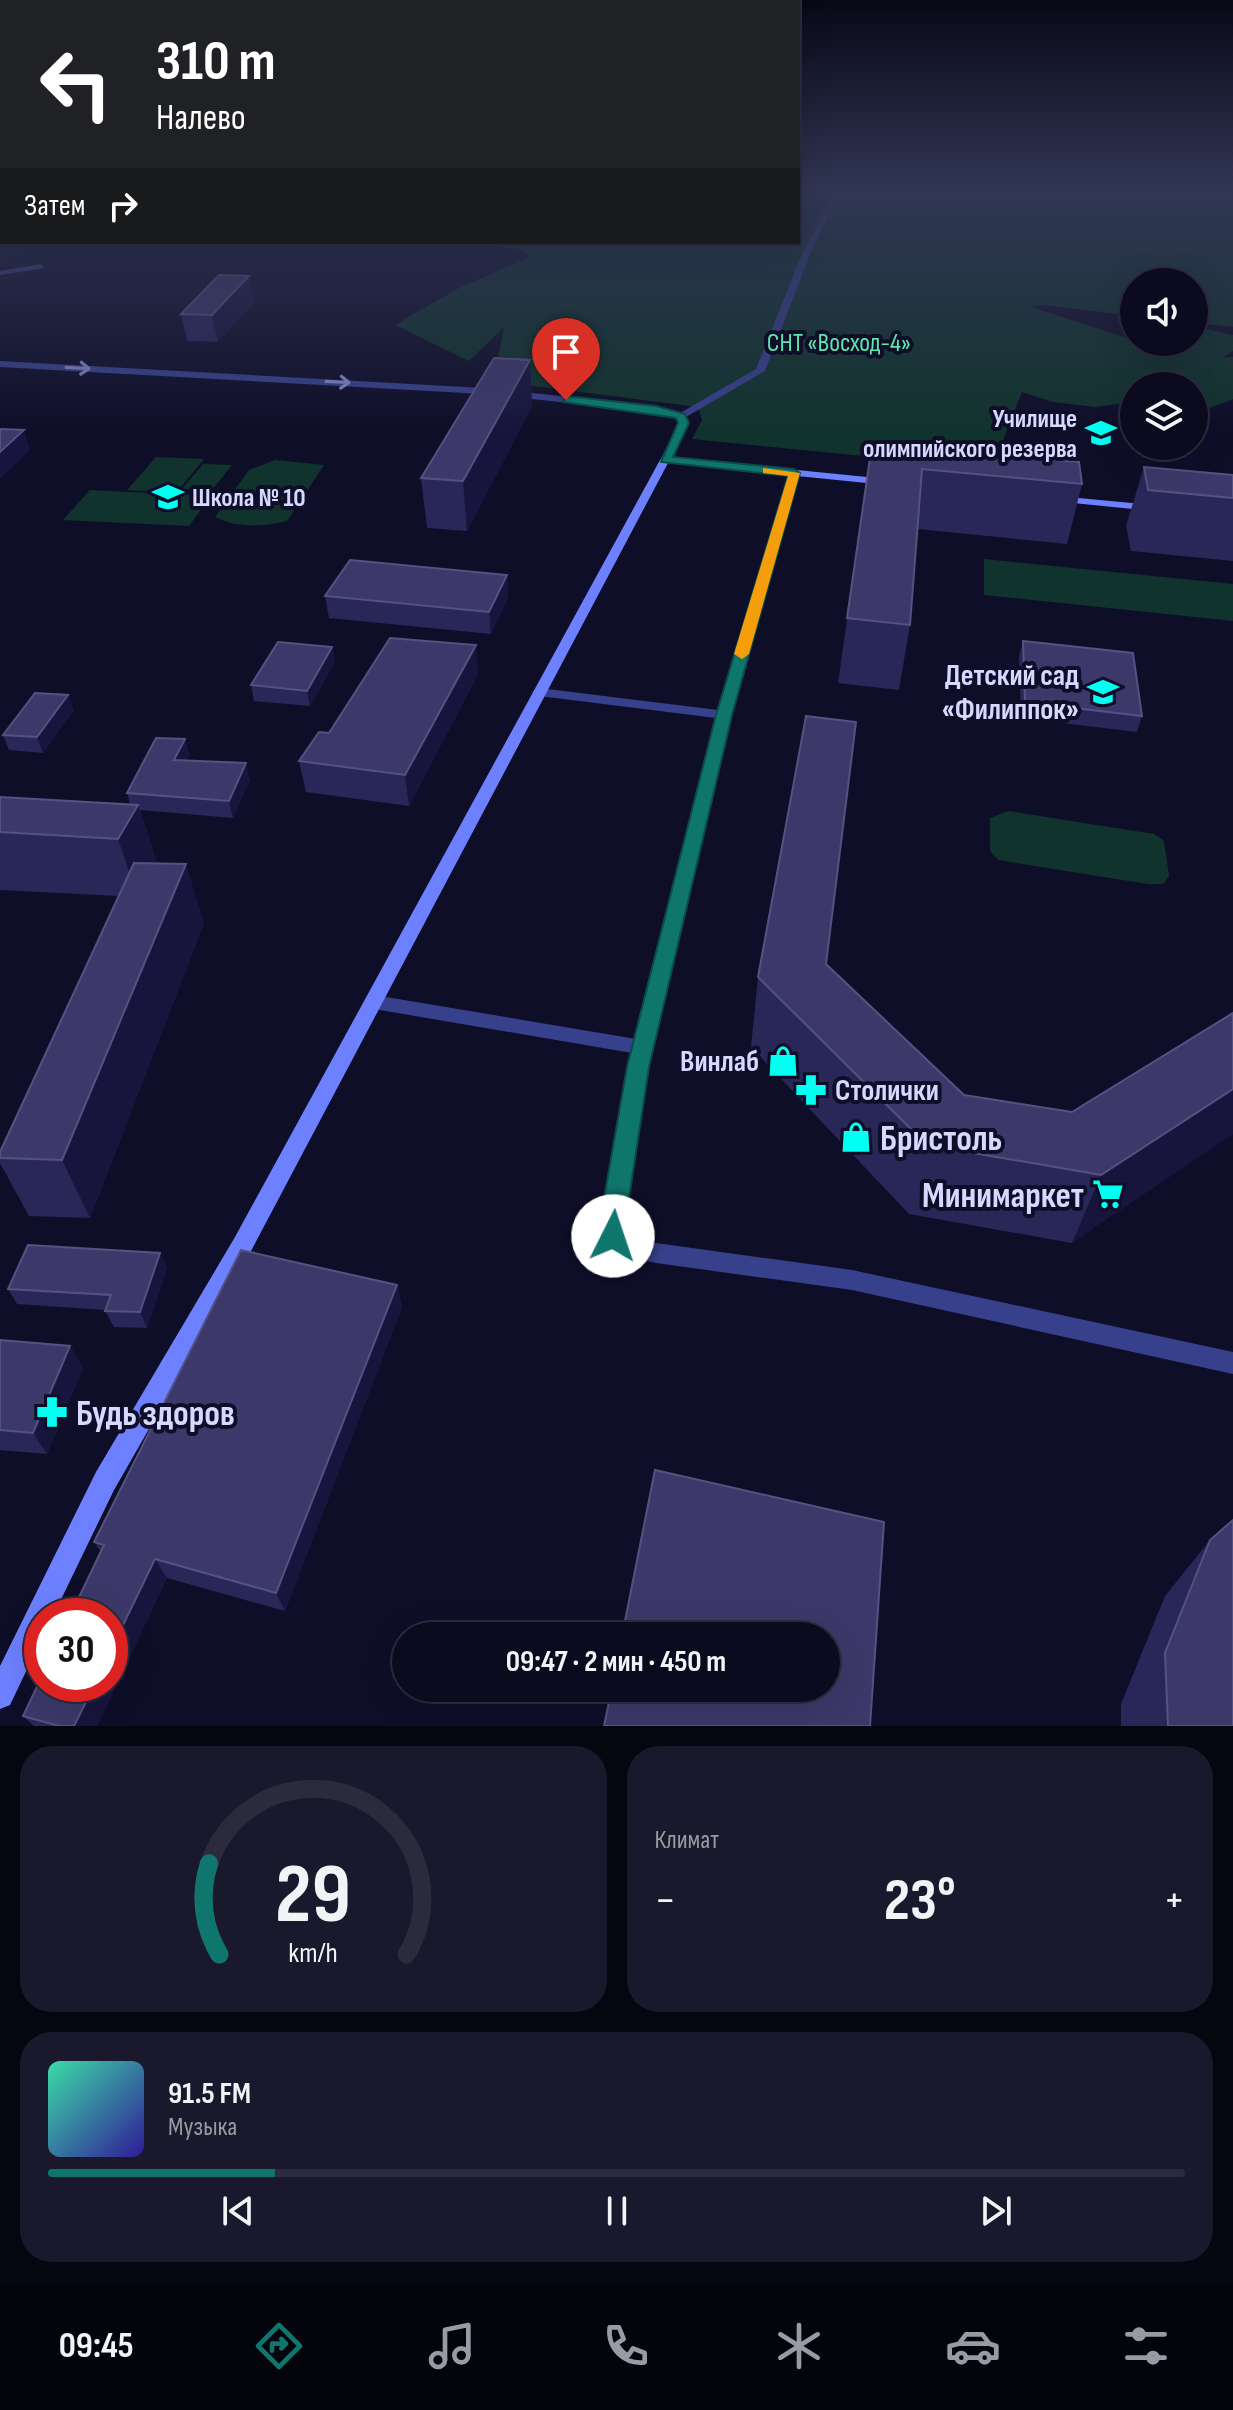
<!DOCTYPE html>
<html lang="ru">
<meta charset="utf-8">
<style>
body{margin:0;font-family:"Sofia Sans Condensed",sans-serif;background:#19182c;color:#f1f3f6;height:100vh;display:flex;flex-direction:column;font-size:30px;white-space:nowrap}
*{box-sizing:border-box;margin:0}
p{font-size:26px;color:#9a9aa4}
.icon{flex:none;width:44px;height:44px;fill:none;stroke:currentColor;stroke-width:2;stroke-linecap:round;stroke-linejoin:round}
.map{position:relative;height:1726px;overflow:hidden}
.sheet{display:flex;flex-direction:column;gap:20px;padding:20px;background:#060611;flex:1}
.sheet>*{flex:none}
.top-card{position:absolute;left:0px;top:0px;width:800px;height:244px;box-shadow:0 8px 32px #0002,0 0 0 2px #2b2b3d;background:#202124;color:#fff;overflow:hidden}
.tools{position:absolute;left:1120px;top:268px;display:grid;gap:16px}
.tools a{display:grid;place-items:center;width:88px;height:88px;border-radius:50%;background:#0b0a1f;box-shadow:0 8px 32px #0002,0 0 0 2px #2b2b3d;font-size:40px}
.speed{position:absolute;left:24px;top:1598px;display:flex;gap:16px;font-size:40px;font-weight:700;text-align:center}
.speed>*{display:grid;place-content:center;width:104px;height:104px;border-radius:50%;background:#0b0a1f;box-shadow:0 8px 32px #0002,0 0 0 2px #2b2b3d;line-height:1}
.speed .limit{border:12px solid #d22;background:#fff;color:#111}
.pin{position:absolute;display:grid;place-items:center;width:68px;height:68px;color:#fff;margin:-82px -34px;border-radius:50% 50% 50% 0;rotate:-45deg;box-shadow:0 0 8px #0007}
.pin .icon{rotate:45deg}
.me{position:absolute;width:88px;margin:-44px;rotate:4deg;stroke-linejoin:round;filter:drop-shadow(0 0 6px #0008)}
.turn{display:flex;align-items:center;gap:28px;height:168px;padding:0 24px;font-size:36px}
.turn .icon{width:104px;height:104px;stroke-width:2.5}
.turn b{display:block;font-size:56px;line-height:68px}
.then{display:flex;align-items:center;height:76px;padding:0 24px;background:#0003;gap:16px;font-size:30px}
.big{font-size:60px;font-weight:700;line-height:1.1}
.sheet .tile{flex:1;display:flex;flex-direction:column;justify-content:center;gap:12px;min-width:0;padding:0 28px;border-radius:32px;background:#19182c}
.sheet .dial{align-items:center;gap:0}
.dial svg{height:208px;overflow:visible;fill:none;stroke:#2b2b3d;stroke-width:7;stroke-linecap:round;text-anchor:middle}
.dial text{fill:#f1f3f6;stroke:none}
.song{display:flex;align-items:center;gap:24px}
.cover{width:96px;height:96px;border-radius:12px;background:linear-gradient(135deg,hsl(160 70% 55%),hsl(250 70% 35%))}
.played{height:8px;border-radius:4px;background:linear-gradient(90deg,#0f766e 20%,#2b2b3d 20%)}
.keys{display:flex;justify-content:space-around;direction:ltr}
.heat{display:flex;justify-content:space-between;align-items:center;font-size:44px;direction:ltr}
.sheet .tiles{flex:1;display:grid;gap:20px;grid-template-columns:1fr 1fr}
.tile:last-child{grid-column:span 2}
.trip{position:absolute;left:392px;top:1622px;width:448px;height:80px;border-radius:40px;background:#0b0a1f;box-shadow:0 8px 32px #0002,0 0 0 2px #2b2b3d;font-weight:700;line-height:80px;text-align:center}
.dock{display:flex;height:128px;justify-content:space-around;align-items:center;background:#04040c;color:#9a9aa4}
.dock .icon{width:56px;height:56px}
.dock .selected{color:#0f766e}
.dock b{font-size:36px;color:#f1f3f6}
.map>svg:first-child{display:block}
.green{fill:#11332d}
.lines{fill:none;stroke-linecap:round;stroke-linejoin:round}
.street{fill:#37408a;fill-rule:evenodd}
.secondary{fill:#6d80ff;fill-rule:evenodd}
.wall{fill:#292658}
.shaded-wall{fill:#17153d}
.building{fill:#3c396a;stroke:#545281;stroke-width:2}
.oneway{stroke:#7f84bf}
.route{fill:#0f766e;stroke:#0a4d48;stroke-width:2}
.slow{fill:#f59e0b}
.labels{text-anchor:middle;stroke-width:8;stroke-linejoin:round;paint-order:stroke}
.far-park-label{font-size:26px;fill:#5be6ae;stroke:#0f0e29}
.far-poi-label{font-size:26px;font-weight:bold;fill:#d6d8ff;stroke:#0f0e29;text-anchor:end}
.poi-label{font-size:30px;font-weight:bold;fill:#d6d8ff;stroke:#0f0e29;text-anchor:end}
.near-poi-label{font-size:36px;font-weight:bold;fill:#d6d8ff;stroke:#0f0e29;text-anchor:start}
</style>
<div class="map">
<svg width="1233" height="1726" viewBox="0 0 1233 1726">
<rect width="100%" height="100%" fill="#0f0e29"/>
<!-- green -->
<path class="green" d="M798 190H1233V327L1194 323V282H1134V316L1044 305 1031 307 1161 349 1172 342H1194V331L1202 328 1233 335V351L1222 358 1233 357V399L1207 409H1194V386H1134V402L1095 407 1053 402 1022 392 1001 445 903 460 692 439 702 420 698 407 494 381 504 327 469 361 395 325 457 289 530 257 524 250 464 242H798Z
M156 457 204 459 176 493 127 490Z
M275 460 324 465 287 521C264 527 236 528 215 517L249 470Z
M203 464 232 465 212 490 182 489Z
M90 490 211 496 189 526 63 520Z
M984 559 1233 584V621L984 595Z
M1008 811 1154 834 1164 841 1169 876 1163 884H1148L998 860 990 851V818Z"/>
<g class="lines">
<!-- street -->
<path class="street" d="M835 190H841L810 254 765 371 686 417 689 423 670 460 665 463 660 460 679 423 677 418 655 412 483 394 0 367V361L483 388 656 406 680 413 756 369 802 254Z
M42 264 45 268 0 275V271Z
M790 471 799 473 731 715 647 1067 628 1182 624 1233 628 1238 656 1243 852 1270 1233 1352V1374L852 1290 656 1263 614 1253 602 1236 608 1182 632 1053 374 1009 368 1007 365 1002 368 997 374 995 636 1039 716 718 539 696 532 692 539 688 718 710Z"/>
<!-- secondary -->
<path class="secondary" d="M665 457 887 479 892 482 887 485 668 463 251 1251 114 1490 53 1616H42V1638L10 1705 0 1709V1666L96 1472 235 1237 660 460Z
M1057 496 1153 505 1159 508 1153 511 1053 501V497Z"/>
</g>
<!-- wall -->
<path class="wall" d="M249 276 254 302 218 342 187 341 181 314Z
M530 360 532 406 467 531 427 528 421 478Z
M872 444 1082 484 1067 544 917 529 910 625 899 690 838 683Z
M1144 467 1233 475V561L1131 551 1126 526Z
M507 575 508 597 491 634 329 618 325 596Z
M1023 641 1142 716 1137 732 1021 718 1019 656Z
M332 647 335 662 310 706 254 701 251 685Z
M478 674 409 806 306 792 299 761 329 733Z
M74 710 43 753 9 750 3 735Z
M185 739 189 755 186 761 250 779 233 818 140 810 157 863 204 923 90 1218 29 1216 0 1163V1152L119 896 0 890V797L130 804 127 793Z
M826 964 964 1095 1072 1112 1233 1013 1072 1243 909 1214 751 1047 758 977Z
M160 1253 167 1268 147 1328 114 1327 105 1311 106 1310 17 1304 8 1289Z
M397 1285 402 1307 285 1611 167 1578 97 1726H34L23 1716 101 1552 94 1542Z
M0 1340 70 1346 83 1368 47 1454 0 1450Z
M1210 1540 1233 1726H1121V1704L1165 1596Z"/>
<!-- shaded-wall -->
<path class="shaded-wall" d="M0 190H2V226L0 228Z
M249 276 254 302 218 342 212 315Z
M530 360 532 406 467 531 463 481Z
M24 430 30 450 0 479V452Z
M507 575 508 597 491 634 489 612Z
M476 645 478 674 409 806 405 775Z
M332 647 335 662 310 706 307 691Z
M68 695 74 710 43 753 37 737Z
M185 739 189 755 179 776 174 760Z
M246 763 250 779 233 818 229 801Z
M138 805 157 863 138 898 118 839Z
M186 864 204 923 90 1218 62 1160Z
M1233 1089V1134L1072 1243 1101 1175Z
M160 1253 167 1268 147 1328 140 1312Z
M397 1285 402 1307 285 1611 276 1593Z
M70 1346 83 1368 47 1454 33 1433Z
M155 1559 167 1578 97 1726H74L95 1684H110V1652Z"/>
<!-- building -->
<path class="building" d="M219 275 249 276 212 315 181 314Z
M494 358 530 360 463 481 421 478Z
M0 429 24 430 0 452Z
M872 444 1079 462 1082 484 922 469 910 625 847 618Z
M1144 467 1233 475V498L1148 490Z
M350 560 507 575 489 612 325 596Z
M390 638 476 645 405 775 299 761 319 732 329 733Z
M1023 641 1133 653 1142 716 1025 702Z
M278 642 332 647 307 691 251 685Z
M35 693 68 695 37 737 3 735Z
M806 716 856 722 826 964 964 1095 1072 1112 1233 1013V1089L1101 1175 927 1145 758 977Z
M156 738 185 739 174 760 246 763 229 801 127 793Z
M0 797 138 805 118 839 0 832Z
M134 863 186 864 62 1160 0 1158V1152Z
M28 1245 160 1253 140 1312 105 1311 111 1295 8 1289Z
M241 1250 397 1285 276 1593 155 1559 110 1652V1616H70L104 1545 94 1542Z
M0 1340 70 1346 33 1433 0 1430Z
M655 1470 884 1522 870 1726H604L612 1688H826V1636H622Z
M1233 1520V1726H1168L1165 1653 1210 1540Z
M42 1676V1684H95L74 1726H59L23 1716Z"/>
<!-- one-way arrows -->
<defs><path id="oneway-shaft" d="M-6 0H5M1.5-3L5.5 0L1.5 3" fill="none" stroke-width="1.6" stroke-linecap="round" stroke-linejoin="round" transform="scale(2)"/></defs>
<g class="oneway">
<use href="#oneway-shaft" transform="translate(78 368) rotate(3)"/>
<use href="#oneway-shaft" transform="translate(338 382) rotate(3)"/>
</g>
<!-- sky -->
<linearGradient id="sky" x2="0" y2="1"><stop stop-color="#080817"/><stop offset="0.44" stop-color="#313654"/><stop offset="1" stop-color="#313654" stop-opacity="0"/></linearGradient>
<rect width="1233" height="432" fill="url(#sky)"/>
<!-- route -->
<path class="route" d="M566 396 656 406 685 414 689 423 673 457 794 469 800 473 732 715 649 1067 622 1244 613 1247 605 1244 601 1236 603 1204 627 1067 716 715 788 476 661 462 678 423 676 418 563 402Z"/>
<!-- slow -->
<path class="slow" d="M763 468 800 473 749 654 742 659 734 654 788 476 763 473Z"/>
<!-- icons -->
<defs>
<symbol id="university-bare" viewBox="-9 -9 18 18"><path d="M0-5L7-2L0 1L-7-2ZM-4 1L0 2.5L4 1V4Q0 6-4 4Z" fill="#02fff2" stroke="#0f0e29" stroke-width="2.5" paint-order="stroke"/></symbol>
<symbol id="school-bare" viewBox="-9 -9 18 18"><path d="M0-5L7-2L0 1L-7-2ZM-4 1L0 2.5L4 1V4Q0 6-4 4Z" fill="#02fff2" stroke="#0f0e29" stroke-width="2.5" paint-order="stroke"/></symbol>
<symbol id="shop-bare" viewBox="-9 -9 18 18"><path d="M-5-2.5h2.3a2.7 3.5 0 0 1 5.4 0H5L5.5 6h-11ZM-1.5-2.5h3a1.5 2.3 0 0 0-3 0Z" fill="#02fff2" stroke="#0f0e29" stroke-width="2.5" paint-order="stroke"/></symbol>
<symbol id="pharmacy-bare" viewBox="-9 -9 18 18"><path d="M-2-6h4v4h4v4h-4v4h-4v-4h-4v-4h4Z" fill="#02fff2" stroke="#0f0e29" stroke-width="2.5" paint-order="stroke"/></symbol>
<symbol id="supermarket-bare" viewBox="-9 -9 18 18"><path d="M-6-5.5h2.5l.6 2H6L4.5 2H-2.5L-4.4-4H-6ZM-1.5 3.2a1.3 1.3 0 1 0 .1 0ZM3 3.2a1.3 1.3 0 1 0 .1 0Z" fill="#02fff2" stroke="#0f0e29" stroke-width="2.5" paint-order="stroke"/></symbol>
</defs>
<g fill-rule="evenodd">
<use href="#university-bare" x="1079" y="411" width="44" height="44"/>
<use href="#school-bare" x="146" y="475" width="44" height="44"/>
<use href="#school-bare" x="1081" y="670" width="44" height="44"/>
<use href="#shop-bare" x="761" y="1039" width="44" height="44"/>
<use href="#pharmacy-bare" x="789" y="1068" width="44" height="44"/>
<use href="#shop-bare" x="834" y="1115" width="44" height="44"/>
<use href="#supermarket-bare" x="1086" y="1172" width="44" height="44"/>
<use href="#pharmacy-bare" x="30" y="1390" width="44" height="44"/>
</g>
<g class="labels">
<!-- far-park labels -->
<g class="far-park-label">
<text x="839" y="351">СНТ «Восход-4»</text>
</g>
<!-- far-poi labels -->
<g class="far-poi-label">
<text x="1077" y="427">Училище<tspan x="1077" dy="30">олимпийского резерва</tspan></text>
<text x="192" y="506" text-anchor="start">Школа № 10</text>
</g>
<!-- poi labels -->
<g class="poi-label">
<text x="1079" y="685">Детский сад<tspan x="1079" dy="34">«Филиппок»</tspan></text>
<text x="759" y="1071">Винлаб</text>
<text x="835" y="1100" text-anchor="start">Столички</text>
</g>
<!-- near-poi labels -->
<g class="near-poi-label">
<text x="880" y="1150">Бристоль</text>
<text x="1084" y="1207" text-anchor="end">Минимаркет</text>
<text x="76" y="1425">Будь здоров</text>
</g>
</g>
</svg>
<div class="tools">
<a><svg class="icon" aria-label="sound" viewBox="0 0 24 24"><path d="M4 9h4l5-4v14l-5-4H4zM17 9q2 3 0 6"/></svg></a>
<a><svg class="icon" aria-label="layers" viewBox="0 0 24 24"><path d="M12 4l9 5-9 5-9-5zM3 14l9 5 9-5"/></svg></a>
</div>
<div class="speed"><div class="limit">30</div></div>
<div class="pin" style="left:566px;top:400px;background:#d93025"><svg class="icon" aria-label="arrive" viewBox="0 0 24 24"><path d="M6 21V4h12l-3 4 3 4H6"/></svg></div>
<svg class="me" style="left:613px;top:1236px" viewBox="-20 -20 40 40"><circle r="19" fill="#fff"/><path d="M0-13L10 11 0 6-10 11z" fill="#0f766e"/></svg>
<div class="trip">09:47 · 2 мин · 450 m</div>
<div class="top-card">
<div class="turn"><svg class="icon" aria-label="left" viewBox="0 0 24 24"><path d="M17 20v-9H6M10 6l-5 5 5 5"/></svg><div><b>310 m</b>Налево</div></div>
<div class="then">Затем<svg class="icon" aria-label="right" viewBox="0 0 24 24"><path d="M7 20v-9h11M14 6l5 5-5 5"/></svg></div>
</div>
</div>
<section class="sheet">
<div class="tiles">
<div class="tile dial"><svg viewBox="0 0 100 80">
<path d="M14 69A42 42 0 1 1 86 69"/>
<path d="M14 69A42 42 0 0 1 10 34" stroke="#0f766e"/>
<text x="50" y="56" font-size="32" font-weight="700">29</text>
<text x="50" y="72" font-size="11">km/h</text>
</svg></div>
<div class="tile"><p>Климат</p>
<div class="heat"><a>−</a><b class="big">23°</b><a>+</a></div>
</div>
<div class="tile">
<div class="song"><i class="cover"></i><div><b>91.5 FM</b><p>Музыка</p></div></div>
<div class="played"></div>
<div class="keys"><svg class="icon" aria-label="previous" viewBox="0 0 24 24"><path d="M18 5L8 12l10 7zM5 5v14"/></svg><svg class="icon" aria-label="pause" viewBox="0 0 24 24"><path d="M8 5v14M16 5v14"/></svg><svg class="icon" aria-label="next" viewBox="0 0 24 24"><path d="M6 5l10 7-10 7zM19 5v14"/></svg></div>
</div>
</div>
</section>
<nav class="dock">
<b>09:45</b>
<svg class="icon selected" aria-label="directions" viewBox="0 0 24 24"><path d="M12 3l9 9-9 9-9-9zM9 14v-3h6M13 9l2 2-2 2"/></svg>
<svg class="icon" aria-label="music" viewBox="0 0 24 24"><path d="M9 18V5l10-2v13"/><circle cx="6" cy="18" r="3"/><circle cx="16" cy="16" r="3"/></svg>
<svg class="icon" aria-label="phone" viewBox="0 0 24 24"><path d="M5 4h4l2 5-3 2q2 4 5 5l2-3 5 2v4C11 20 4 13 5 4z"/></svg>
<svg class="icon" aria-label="climate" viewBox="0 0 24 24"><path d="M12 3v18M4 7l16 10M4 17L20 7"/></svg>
<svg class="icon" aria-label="car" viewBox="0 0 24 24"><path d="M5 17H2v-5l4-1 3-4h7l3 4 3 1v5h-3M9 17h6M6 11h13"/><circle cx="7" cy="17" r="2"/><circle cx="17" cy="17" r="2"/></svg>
<svg class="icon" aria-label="filters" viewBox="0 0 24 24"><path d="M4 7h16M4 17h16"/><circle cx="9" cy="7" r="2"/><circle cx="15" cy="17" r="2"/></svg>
</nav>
